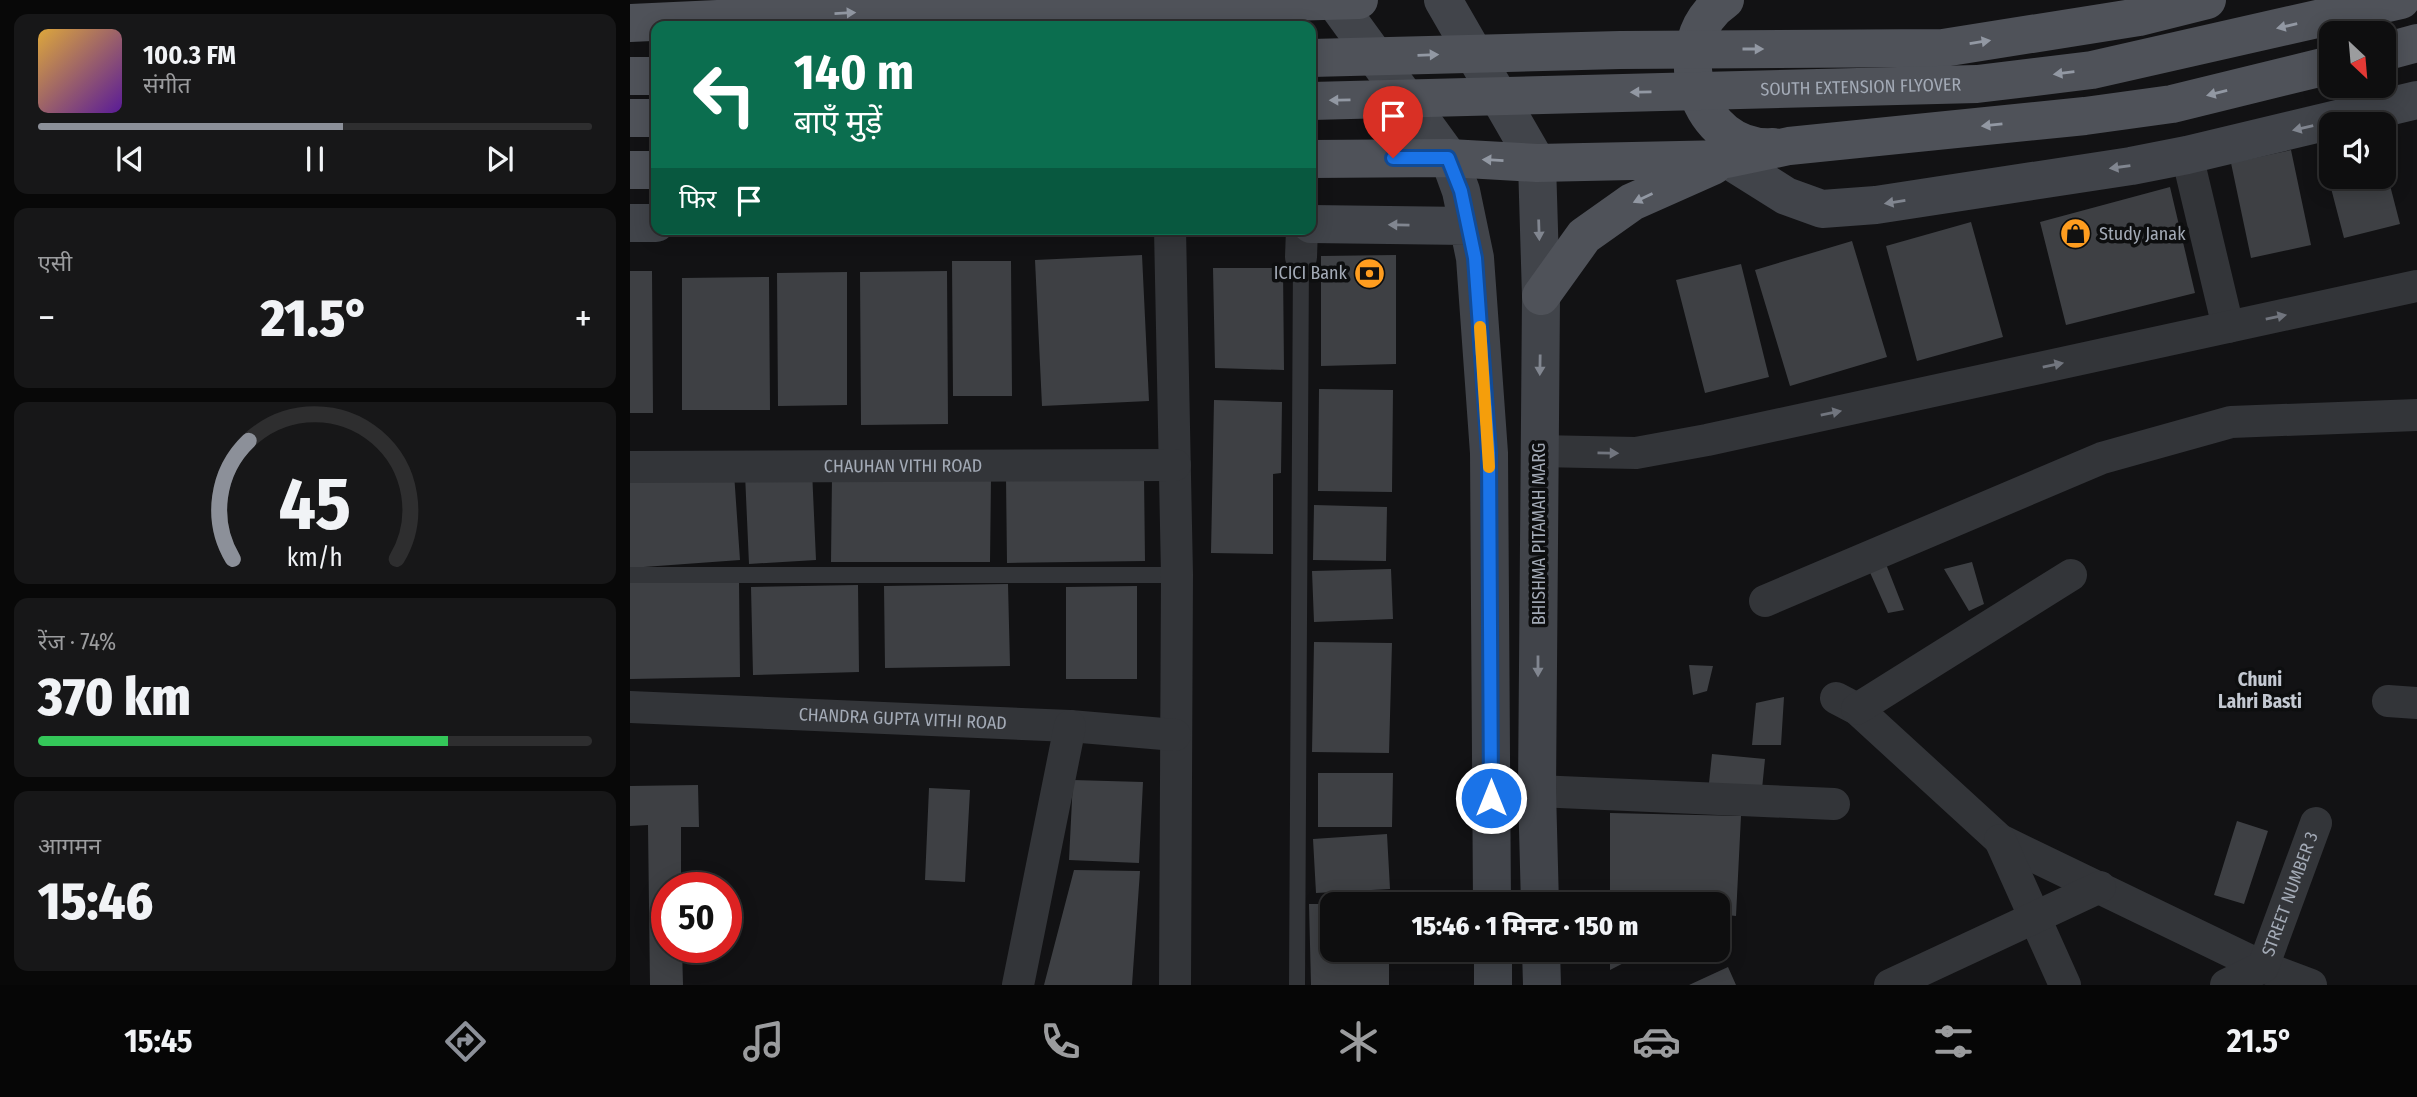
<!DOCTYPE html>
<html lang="hi">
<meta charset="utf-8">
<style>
body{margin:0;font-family:"Fira Sans Condensed","Noto Sans Devanagari",sans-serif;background:#171718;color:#f1f3f6;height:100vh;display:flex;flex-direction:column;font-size:26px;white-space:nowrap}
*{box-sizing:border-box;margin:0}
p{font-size:23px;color:#9b9c9e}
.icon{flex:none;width:38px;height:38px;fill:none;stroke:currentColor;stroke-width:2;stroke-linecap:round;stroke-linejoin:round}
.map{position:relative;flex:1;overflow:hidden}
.panel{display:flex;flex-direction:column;gap:14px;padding:14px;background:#080808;width:630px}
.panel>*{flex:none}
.guide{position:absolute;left:21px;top:21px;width:665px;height:214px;border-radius:14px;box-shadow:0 4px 18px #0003,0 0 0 2px #2e2e2f;background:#0b6e4f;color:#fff;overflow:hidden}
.needle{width:46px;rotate:154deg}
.fabs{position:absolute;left:1689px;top:21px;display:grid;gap:14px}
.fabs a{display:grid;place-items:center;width:77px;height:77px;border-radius:14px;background:#0e0e0f;box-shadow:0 4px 18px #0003,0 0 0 2px #2e2e2f;font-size:35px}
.speed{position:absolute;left:21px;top:872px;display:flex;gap:14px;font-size:35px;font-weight:700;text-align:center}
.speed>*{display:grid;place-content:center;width:91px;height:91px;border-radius:50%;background:#0e0e0f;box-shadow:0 4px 18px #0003,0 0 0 2px #2e2e2f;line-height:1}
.speed .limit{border:10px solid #d22;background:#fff;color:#111}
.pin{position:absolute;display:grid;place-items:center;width:60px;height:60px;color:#fff;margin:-72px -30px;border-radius:50% 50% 50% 0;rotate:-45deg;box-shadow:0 0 7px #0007}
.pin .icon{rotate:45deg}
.me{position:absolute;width:77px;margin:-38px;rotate:0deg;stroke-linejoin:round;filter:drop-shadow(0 0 5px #0008)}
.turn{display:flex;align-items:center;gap:24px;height:147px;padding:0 28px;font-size:32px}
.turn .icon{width:91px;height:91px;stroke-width:2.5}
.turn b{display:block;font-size:49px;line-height:60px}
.then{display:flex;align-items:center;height:66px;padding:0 28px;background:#0003;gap:14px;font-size:26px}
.big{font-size:52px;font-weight:800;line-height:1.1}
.panel .card{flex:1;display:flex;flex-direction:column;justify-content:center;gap:10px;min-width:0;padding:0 24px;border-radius:14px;background:#171718}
.panel .dial{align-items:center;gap:0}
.dial svg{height:182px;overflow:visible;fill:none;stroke:#2e2e2f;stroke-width:7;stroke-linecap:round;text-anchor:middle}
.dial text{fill:#f1f3f6;stroke:none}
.song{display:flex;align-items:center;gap:21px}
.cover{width:84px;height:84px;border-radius:10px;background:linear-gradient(135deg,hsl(40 70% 55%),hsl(270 70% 35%))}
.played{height:7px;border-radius:4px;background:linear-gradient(90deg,#8c9099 55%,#2e2e2f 55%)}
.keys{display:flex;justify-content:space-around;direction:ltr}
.heat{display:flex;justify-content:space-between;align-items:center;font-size:38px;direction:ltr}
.charge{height:10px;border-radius:5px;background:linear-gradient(90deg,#34c759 74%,#2e2e2f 0)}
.trip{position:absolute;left:690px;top:892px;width:410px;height:70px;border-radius:14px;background:#0e0e0f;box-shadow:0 4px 18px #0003,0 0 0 2px #2e2e2f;font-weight:800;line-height:70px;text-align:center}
.menu{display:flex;height:112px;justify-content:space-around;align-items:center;background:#060606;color:#9b9c9e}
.menu .icon{width:49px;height:49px}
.menu .selected{color:#8c9099}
.menu b{font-size:32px;color:#f1f3f6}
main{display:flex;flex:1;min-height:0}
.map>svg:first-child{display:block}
.building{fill:#3e4044}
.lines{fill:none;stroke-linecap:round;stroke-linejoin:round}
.lane{stroke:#333539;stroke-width:16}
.street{stroke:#333539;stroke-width:32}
.secondary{stroke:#41444a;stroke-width:38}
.primary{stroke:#4f5259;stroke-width:38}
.primary-bridge{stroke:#4f5259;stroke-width:38}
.oneway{fill:#9298a3}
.oneway2{fill:#818690}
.oneway3{fill:#71757e}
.route-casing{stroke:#114b97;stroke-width:18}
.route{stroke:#1a73e8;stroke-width:12}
.slow{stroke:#f59e0b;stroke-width:12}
.labels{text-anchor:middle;stroke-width:7;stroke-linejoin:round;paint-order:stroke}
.street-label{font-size:18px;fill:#a3aab6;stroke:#0d0e0f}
.poi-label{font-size:18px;fill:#a3aab6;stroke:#0d0e0f;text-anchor:start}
.neighbourhood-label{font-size:19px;font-weight:bold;fill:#c4c9d2;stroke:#0d0e0f}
</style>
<main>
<section class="panel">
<div class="card">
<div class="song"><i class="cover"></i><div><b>100.3 FM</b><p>संगीत</p></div></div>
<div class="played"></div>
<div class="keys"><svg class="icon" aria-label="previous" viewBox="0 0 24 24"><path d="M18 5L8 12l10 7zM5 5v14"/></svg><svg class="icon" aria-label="pause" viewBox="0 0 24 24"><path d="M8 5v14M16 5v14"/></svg><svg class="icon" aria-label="next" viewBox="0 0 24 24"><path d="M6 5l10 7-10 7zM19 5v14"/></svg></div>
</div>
<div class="card"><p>एसी</p>
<div class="heat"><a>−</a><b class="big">21.5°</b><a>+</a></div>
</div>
<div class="card dial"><svg viewBox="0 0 100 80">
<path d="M14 69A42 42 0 1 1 86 69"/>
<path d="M14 69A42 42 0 0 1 21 17" stroke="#8c9099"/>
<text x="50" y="56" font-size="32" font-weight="700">45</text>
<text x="50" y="72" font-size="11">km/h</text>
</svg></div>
<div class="card"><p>रेंज · 74%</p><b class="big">370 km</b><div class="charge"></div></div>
<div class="card"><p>आगमन</p><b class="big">15:46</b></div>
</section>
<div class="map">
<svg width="1787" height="985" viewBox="0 0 1787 985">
<rect width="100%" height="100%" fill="#121214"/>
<!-- building -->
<path class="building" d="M1701 143V177H1754V162L1770 224 1714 238 1690 146Z
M1661 150 1681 245 1621 258 1601 163Z
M1540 187 1565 293 1436 325 1410 222Z
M1341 222 1373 337 1287 361 1256 246Z
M1222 241 1257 357 1160 386 1125 270Z
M512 255 519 401 412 406 405 260Z
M766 255V364L691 366V256Z
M322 261H381L382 396H323Z
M1111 264 1139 377 1075 393 1046 280Z
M583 268H653L654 370 585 368Z
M0 271H22L23 413H0Z
M317 271 318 424 231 425 230 272Z
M217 272V405L148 406 147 273Z
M139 277 140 410H52V278Z
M689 389 763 390 762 492 688 491Z
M584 400 652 402 651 473 643 474V554L581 553Z
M182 470 186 560 119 564 115 474Z
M104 473 110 560 0 568V481Z
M514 475 515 561 377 563 376 477Z
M202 476 361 478 360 562H201Z
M684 505 757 507 756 561 683 560Z
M1252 554 1274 610 1258 613 1234 559Z
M1342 562 1354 604 1339 611 1314 569Z
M761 569 763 619 684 622 682 571Z
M109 580 110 677 0 679V583Z
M378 584 380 666 255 668 254 586Z
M228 585 229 672 123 675 121 587Z
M507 586V679H436V587Z
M684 642 762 643 759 753 682 752Z
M1059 665 1083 666 1077 691 1063 695Z
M1154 697 1151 745H1122L1126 703Z
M1082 754 1135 759 1131 799 1078 793Z
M688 773H763L762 827H688Z
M443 780 513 782 509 863 439 860Z
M68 785 69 827H51V887H37V947H52L53 985H20L18 825 0 826V786Z
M299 788 340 790 335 882 295 880Z
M980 813 1111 816 1106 916 1087 914V905H980Z
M1607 821 1638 831 1614 904 1584 895Z
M757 834 760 889 686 893 683 839Z
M444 870 510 871 502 985H414Z
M679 904H702V950H759V985H681Z
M980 950H1019L980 970Z
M1098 967 1106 985H1059Z"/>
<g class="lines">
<!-- lane -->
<path class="lane" d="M0 575H547
M667 985 671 257"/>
<!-- street -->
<g class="street">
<path d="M1557 155 1598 327"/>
<path d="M540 229 547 575 545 985"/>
<path d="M671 257 672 229"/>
<path d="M909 451 1006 453 1077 440 1787 286"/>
<path id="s1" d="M0 467 545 465"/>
<path d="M1135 601 1472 458 1601 422 1787 415"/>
<path d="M1206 698 1227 709 1370 840 1633 967 1681 985"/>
<path d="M1758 701 1787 703"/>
<path id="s2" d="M0 707 440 726 545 735"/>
<path d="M1227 709 1441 575"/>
<path d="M907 791 1204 804"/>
<path d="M1370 840 1435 985"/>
<path d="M388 985 440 726"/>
<path d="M1260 985 1470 887"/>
<path id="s3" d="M1596 985 1633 967 1686 823"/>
</g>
<!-- secondary -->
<path class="secondary" d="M704 0 819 158 831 191 845 258 859 453 862 905
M813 0 907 163 911 296 907 791 910 905
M1097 159 1156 196 1192 209 1246 205 1501 166 1557 155 1787 100
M0 223H26
M681 224 837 226
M863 950V985
M911 950 912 985"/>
<!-- primary -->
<path class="primary" d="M1095 0C1033 42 1067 152 1143 147
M0 23 457 2 506 6 729 0
M1754 52 1787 43
M0 76H26
M0 118H26
M681 159 819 158 907 163 1097 159 1159 146 1455 116 1542 104 1701 65
M0 170H26
M911 296 954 236 1002 202 1083 166"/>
<!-- primary-bridge -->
<g class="primary-bridge">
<path d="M681 58 990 50 1313 48 1509 17 1577 0"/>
<path id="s4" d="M681 101 1347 84 1462 70 1771 0"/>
</g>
</g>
<!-- one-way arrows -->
<defs><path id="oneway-solid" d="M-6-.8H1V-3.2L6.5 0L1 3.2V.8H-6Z" transform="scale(1.75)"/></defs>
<g class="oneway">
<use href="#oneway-solid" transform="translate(215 13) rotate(-3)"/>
<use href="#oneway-solid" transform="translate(1657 26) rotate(167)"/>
<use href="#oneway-solid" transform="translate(1350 42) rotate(-9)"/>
<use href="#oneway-solid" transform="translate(1123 49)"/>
<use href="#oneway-solid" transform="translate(798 55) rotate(-2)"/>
<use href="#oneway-solid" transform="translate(1434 73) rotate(173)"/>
<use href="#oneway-solid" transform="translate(1011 92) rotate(179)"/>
<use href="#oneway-solid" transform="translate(1587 93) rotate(166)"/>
<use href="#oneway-solid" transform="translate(710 100) rotate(179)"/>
<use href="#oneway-solid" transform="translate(1362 125) rotate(174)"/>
<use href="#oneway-solid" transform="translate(863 160) rotate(-177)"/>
<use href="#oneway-solid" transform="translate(1013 198) rotate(155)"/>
</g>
<g class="oneway2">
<use href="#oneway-solid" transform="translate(1673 128) rotate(167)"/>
<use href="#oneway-solid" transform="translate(1490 167) rotate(172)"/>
<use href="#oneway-solid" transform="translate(1265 202) rotate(171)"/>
<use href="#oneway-solid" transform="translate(769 225) rotate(-179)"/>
<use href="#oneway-solid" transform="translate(909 230) rotate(88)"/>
<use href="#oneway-solid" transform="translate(910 365) rotate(91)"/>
<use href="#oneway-solid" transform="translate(908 666) rotate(90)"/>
</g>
<g class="oneway3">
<use href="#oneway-solid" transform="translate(1646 317) rotate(-12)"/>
<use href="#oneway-solid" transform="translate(1423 365) rotate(-12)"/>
<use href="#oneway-solid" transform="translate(1201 413) rotate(-12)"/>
<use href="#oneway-solid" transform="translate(978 453) rotate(1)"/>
</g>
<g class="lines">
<defs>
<path id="route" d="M763 158H818L831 191 845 258 859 453 861 798"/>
</defs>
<!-- route casing -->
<use href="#route" class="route-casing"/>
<!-- route -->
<use href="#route" class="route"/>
<!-- slow -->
<path class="slow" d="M850 327 859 467"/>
</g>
<!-- icons -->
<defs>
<symbol id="shop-disc" viewBox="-11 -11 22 22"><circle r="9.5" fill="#ff9d1f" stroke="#0d0e0f"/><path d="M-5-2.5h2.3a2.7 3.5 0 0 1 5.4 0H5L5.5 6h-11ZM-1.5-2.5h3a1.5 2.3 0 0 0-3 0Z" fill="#111"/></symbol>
<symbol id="bank-disc" viewBox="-11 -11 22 22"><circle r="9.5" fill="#ff9d1f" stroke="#0d0e0f"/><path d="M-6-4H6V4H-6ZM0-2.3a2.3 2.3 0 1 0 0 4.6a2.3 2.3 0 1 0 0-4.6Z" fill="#111"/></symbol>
</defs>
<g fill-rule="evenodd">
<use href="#shop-disc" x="1428" y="216" width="35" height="35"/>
<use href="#bank-disc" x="722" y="256" width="35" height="35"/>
</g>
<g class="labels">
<!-- street labels -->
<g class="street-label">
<text dy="6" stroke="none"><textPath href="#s4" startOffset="550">SOUTH EXTENSION FLYOVER</textPath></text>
<text dy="6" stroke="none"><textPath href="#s1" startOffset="273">CHAUHAN VITHI ROAD</textPath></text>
<text transform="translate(909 534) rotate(-90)" y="6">BHISHMA PITAMAH MARG</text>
<text dy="6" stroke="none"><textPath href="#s2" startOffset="273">CHANDRA GUPTA VITHI ROAD</textPath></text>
<text dy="6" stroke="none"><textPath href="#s3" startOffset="119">STREET NUMBER 3</textPath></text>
</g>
<!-- poi labels -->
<g class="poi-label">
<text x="1469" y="240">Study Janak</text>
<text x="717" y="279" text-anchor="end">ICICI Bank</text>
</g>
<!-- neighbourhood labels -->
<g class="neighbourhood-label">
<text x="1630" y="686">Chuni<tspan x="1630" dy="22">Lahri Basti</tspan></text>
</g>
</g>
</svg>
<div class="fabs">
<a><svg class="needle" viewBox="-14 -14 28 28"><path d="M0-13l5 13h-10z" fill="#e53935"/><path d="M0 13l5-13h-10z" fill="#9b9c9e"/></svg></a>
<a><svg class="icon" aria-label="sound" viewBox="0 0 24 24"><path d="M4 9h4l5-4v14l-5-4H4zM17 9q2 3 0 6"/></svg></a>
</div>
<div class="speed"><div class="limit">50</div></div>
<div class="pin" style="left:763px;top:158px;background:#d93025"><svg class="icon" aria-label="arrive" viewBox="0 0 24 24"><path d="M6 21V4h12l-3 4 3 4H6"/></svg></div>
<svg class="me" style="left:861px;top:798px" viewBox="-20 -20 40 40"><circle r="17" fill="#1a73e8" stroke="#fff" stroke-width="3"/><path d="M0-11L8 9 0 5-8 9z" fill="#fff"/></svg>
<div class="trip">15:46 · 1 मिनट · 150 m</div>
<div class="guide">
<div class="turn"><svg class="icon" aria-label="left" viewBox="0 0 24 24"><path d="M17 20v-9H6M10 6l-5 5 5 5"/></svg><div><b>140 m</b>बाएँ मुड़ें</div></div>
<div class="then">फिर<svg class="icon" aria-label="arrive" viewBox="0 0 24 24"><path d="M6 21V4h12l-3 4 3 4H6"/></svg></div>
</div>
</div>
</main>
<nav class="menu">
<b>15:45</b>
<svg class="icon selected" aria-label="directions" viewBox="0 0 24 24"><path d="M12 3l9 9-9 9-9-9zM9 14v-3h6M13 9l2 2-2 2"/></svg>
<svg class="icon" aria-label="music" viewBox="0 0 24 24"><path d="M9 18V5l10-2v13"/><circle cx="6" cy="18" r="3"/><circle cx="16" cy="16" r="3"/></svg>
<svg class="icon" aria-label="phone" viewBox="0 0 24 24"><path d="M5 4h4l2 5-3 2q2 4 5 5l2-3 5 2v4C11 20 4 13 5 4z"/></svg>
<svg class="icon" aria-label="climate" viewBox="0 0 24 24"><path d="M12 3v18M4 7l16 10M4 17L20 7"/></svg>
<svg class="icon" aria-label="car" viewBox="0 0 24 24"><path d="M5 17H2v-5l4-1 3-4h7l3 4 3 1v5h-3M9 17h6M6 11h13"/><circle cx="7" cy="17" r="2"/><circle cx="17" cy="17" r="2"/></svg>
<svg class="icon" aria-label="filters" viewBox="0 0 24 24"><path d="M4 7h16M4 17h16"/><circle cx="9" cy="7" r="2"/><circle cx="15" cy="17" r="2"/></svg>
<b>21.5°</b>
</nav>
